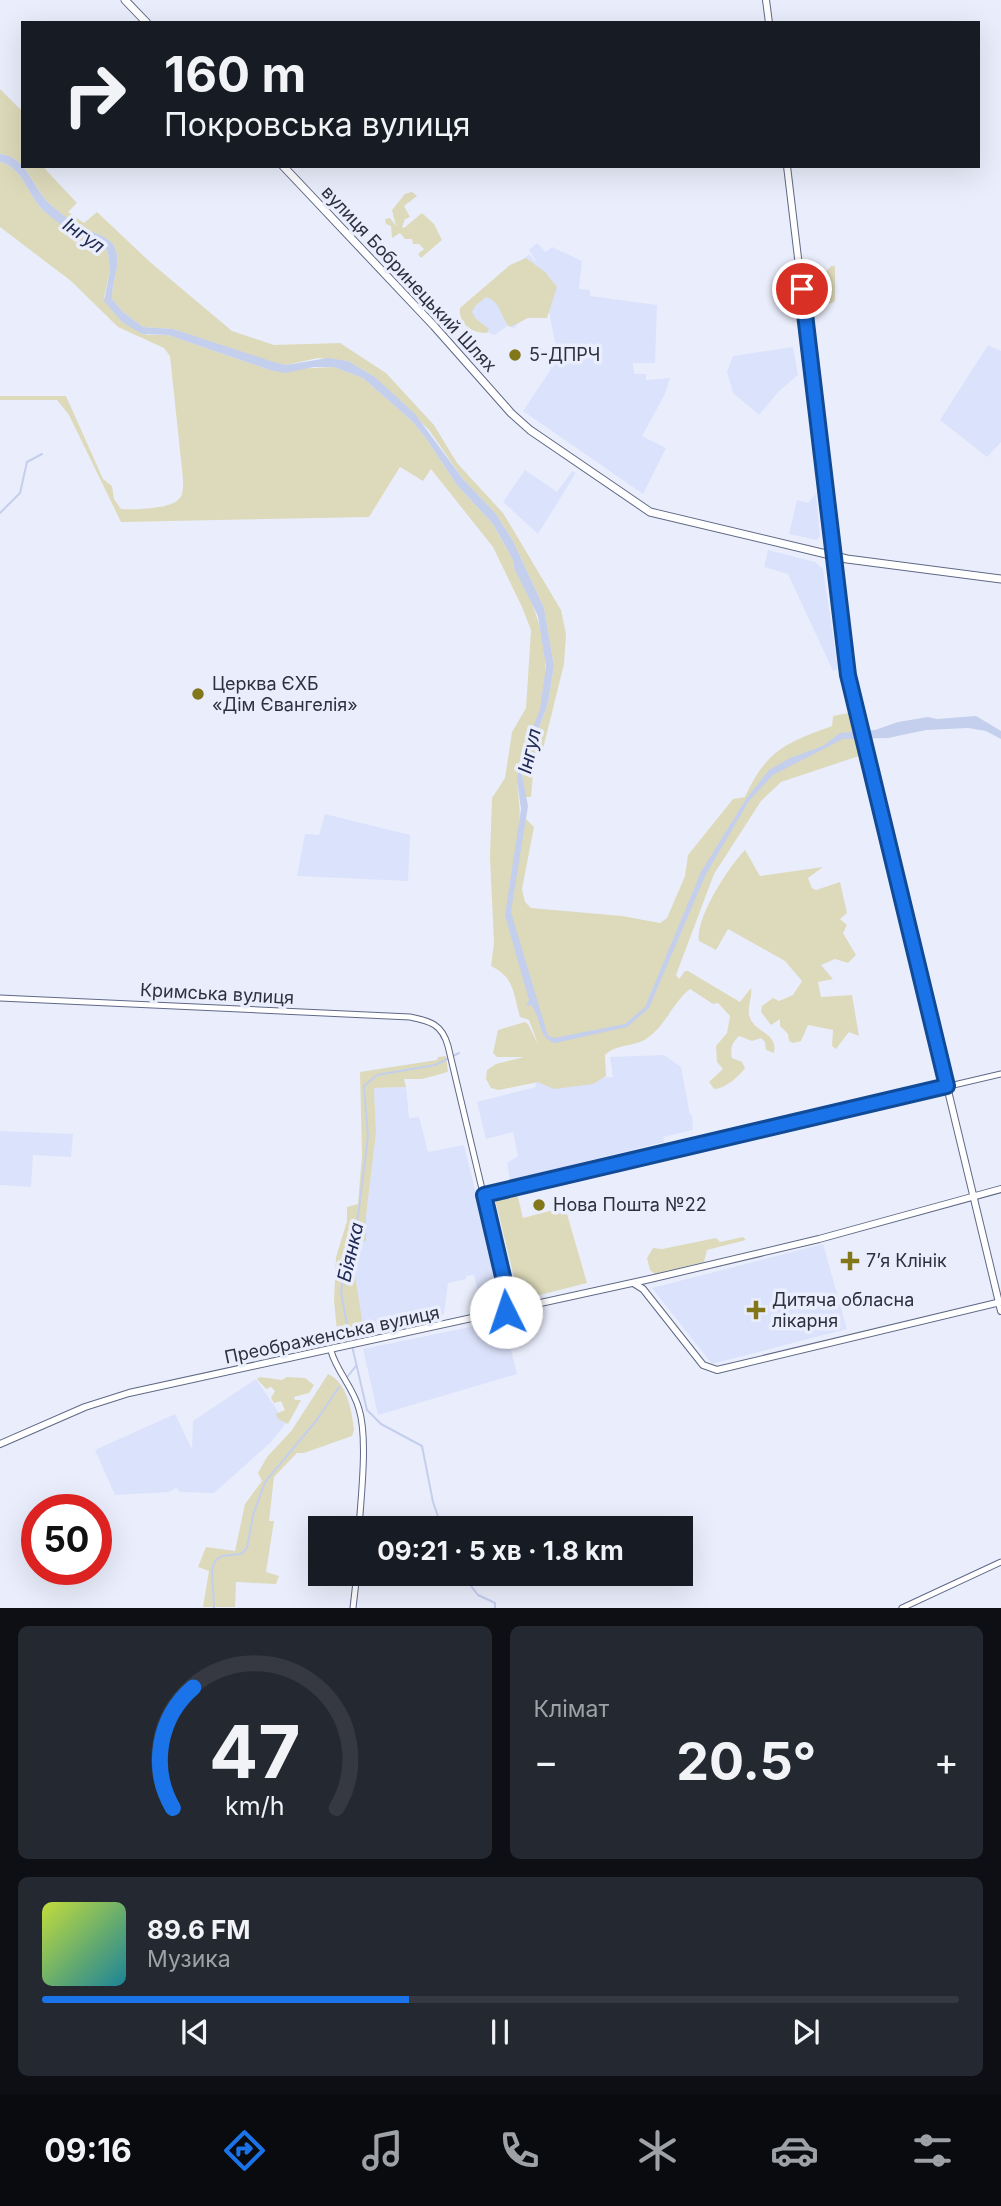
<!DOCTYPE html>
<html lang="uk">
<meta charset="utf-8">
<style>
body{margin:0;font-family:Inter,sans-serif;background:#242831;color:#f1f3f6;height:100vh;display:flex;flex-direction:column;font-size:26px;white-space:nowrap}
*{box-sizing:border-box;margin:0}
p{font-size:23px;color:#9ea1a6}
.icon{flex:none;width:38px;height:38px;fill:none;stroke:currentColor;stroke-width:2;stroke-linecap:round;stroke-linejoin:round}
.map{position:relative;height:1608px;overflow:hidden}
.panel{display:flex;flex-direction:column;gap:18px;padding:18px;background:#0d0f14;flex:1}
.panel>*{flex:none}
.hud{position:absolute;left:21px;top:21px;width:959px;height:147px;border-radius:0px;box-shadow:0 7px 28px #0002;background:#171b24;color:#f1f3f6;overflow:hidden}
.speed{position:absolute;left:21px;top:1494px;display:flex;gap:14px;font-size:35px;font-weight:700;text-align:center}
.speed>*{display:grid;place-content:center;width:91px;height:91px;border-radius:50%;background:#171b24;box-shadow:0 7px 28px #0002;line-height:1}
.speed .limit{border:10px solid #d22;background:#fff;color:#111}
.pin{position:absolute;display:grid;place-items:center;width:60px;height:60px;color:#fff;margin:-30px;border:4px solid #fff;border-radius:50%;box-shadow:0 2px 7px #0007}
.me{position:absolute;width:77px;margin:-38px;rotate:356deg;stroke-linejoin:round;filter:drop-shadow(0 0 5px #0008)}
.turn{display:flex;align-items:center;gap:24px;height:147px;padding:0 28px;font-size:32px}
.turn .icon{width:91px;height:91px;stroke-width:2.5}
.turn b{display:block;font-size:49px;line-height:60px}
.big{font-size:52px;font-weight:700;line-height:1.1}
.panel .tile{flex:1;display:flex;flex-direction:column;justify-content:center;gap:10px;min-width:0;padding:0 24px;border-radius:10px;background:#242831}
.panel .dial{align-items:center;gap:0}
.dial svg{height:182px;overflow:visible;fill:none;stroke:#363941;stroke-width:7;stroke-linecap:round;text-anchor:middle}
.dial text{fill:#f1f3f6;stroke:none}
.song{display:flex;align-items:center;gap:21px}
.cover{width:84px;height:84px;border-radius:10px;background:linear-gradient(135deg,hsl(70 70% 55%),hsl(190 70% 35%))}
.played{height:7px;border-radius:4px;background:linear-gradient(90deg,#1a73e8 40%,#363941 40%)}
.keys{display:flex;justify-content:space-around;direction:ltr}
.heat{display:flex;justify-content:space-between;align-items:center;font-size:38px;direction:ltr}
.panel .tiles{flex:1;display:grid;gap:18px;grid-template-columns:1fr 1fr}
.tile:last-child{grid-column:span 2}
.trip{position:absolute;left:308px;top:1516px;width:385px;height:70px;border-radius:0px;background:#171b24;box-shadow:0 7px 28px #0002;font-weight:700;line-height:70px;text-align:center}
.menu{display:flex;height:112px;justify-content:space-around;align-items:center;background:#090b0e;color:#9ea1a6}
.menu .icon{width:49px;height:49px}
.menu .active{color:#1a73e8}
.menu b{font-size:32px;color:#f1f3f6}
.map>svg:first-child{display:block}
.built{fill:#dbe2fb}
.green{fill:#dddabb}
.water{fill:#c4ceed}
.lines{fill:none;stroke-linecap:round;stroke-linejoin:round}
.stream{stroke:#c4ceed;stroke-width:2}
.tertiary-casing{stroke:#5f6886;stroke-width:7}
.secondary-casing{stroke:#5f6886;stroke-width:8}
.primary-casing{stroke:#5f6886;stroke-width:9}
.tertiary{stroke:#fff;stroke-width:5}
.secondary{stroke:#fff;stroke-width:6}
.primary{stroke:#fff;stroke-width:7}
.route-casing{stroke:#114b97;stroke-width:18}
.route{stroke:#1a73e8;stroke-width:12}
.poi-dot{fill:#82771b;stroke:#eaeefc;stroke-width:2.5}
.labels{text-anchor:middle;stroke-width:7;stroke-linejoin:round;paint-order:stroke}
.street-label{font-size:18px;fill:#2d313e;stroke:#eaeefc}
.poi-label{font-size:18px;fill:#2d313e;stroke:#eaeefc;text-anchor:start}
.water-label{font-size:19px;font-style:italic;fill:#212a52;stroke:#eaeefc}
</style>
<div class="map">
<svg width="1001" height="1608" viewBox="0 0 1001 1608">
<rect width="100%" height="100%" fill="#eaeefc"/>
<!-- built -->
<path class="built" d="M537 243 546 252 552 247 582 261 579 289 590 290V296L657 305 655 363H633L634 374H646V380L670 378 665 394 642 436 666 448 643 494 523 411 551 369 547 363 555 343 548 306 555 289 514 328 507 326 495 335 474 327 461 312 529 254 538 264 529 250Z
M988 345 1001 351V442L987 457 940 420Z
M793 347 798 375 779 391 759 415 733 393 727 372 733 356Z
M525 470 557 492 572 471 576 473 538 534 503 502Z
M816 494 820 536 817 540 789 534 797 500 808 503Z
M768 550 815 562 823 569 838 669 833 671 788 574 764 567Z
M325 814 410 835 408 881 297 876 305 834 319 835Z
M664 1055 681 1067 690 1115H692L693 1130 663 1137 664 1142 510 1180 507 1163 518 1156 513 1132 486 1139 477 1102 536 1087 534 1077 550 1081 613 1077 610 1057Z
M406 1087 409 1118 419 1117 428 1152 464 1145 502 1301 491 1303 487 1287 477 1289 474 1275 466 1276V1279L448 1283 444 1314 434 1320 364 1333 353 1262 356 1242 366 1240V1216L376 1133 374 1088Z
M0 1131 73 1134 71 1157 33 1155 31 1187 0 1185Z
M823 1244 847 1329 712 1364 652 1288Z
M504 1320 517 1374 378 1415 363 1349Z
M256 1379 286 1423 271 1442 214 1493 180 1492 176 1488 169 1492 115 1495 95 1450 175 1414 192 1449 193 1421Z"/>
<!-- green -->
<path class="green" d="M0 89 23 112V166H47L45 169 77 203 68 212 84 223 97 212 150 262 232 331 274 345 340 343 386 373 434 425 457 463 503 513 561 610 566 634 564 664 542 753H536L530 768 533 774 531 797H525L522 775 548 703 554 666 544 608 513 541 496 514 463 479 429 430 375 377 348 361 318 358 286 365 266 361 173 329 143 327 123 312 112 299C111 283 123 262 114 246 107 235 92 233 82 227 71 222 60 213 51 205 33 190 28 157 0 154Z
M0 162C23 167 28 196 43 210 62 228 92 234 108 252L110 271 104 297 147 335H168L270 370 334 367 363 378 412 421 425 437 457 485 493 524 513 560 514 568C540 610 553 659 541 708 535 729 523 748 518 769 515 788 522 805 519 823L526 819 534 827 522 889 525 902 531 908 622 916 660 923 667 918 685 876 688 855 733 799 745 797C766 751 785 743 832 726L833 716 848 713 859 756 781 782 761 801 714 874 676 975 679 979 685 971H688L740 1002 751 988C753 998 745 1010 751 1020 758 1033 778 1034 774 1053L766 1050 765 1042 761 1038 752 1041 739 1036C732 1043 730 1048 732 1058L742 1062 745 1068C739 1077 724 1089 714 1089L709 1082 723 1069 717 1062 716 1046 727 1033 730 1016 718 1003 713 1004 690 989C672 1003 666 1026 646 1039 633 1047 616 1044 605 1055L606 1076 593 1084 554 1089 538 1082 499 1090 491 1088 486 1079 487 1070 496 1064 524 1057H497L493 1053 498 1030 525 1022 528 1024 538 1044 529 1020 520 1017C513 993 515 978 491 966L494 943 490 857 492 798 505 778 512 732 526 708 531 630 522 607 493 547 431 469 423 481 400 467 369 517 121 522 69 415 57 400H0V396H66L103 479 112 486 114 499 121 509C133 510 169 509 178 500 184 495 183 486 183 479L170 356 164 348 118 327 71 281 0 227Z
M412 192 417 196 404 206 410 217 405 219 402 227 404 228 422 213 434 224 442 240 421 258 418 254 424 249 419 244H413L412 239H405L400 233 392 238 391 226 386 224 385 219 390 218 396 226 392 210 405 194Z
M526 258 545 272 557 287 547 318H528L510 327C500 318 502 302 486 297L475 306 472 312 475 318 489 329 487 333C473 334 458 324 460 308L510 265Z
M831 266H835V301L832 303 811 305V289Z
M745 850 760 876 823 867 808 878 812 888 816 890 840 882 847 913 840 919 847 925 843 933 856 955 848 963 835 959 821 965 833 979 818 982 821 997 852 995 859 1036 849 1032 836 1049 832 1046 833 1030 808 1025 801 1041 793 1043 789 1041 788 1034 780 1026V1019L771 1025 761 1012 762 1006 773 998 779 1001 793 995 802 981 785 961 728 929 716 950 699 941C695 918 729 866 745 850Z
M446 1056 448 1072 422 1079H404L406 1087 374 1088 376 1133 366 1216V1241L356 1242 353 1262 364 1332 377 1330 375 1334 338 1341 334 1301 336 1257 347 1221V1207L358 1204 362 1155 360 1072 437 1060 438 1057Z
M516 1189 523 1218 565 1207 587 1283 524 1299 518 1294 494 1195Z
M743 1237 746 1240 707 1250 704 1262 655 1274 650 1270 647 1258 653 1248 662 1249 716 1238 720 1242Z
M328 1374C347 1382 352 1411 354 1430L352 1436 304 1453H297L274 1477 269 1521H274L266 1572 279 1576 276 1584 236 1582 235 1607H203L209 1571 198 1567 206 1547 235 1551 245 1504 262 1481 258 1473 267 1457 292 1430Z
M260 1377 282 1380 287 1377 305 1378 314 1385 309 1393 294 1397 295 1400H301L288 1424 278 1419 276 1414 285 1410 281 1401 274 1403 271 1398 275 1391 271 1387 266 1389 257 1379Z"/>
<!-- water -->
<path class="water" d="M0 154C27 156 33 190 51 205 59 212 68 219 77 225 88 232 107 234 114 246 123 263 111 282 112 299L123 312 143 327 173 329 277 363 286 365 328 358 348 361 375 377 415 414 463 479 496 514 513 541 544 608 554 666 548 703 522 775 528 806 511 912 548 1036 554 1038 625 1024 645 1007 701 872 746 799 769 770 790 758 823 746 840 733 875 730 898 722 928 717 937 719 976 716 1001 731V739L986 731 968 728 926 730 888 738 843 739 773 775 749 801 706 874 649 1008 627 1027 555 1043C537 1038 542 1018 531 1005L526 1006 529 1000 505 915 521 809 517 780 518 768 540 709 546 666 538 616 514 568 513 560 493 524 457 485 425 437 412 421 363 378 334 367H314L285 373 270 370 168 335 142 334 122 322 104 301 110 271 108 252C100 242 91 241 80 236 68 231 53 219 43 210 28 196 23 167 0 162Z"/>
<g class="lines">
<!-- stream -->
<path class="stream" d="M0 513 20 493 27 462 42 454
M350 1341 341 1292 346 1257 358 1217 368 1136 364 1086 377 1075 435 1065 459 1053
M352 1346 367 1410 381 1424 422 1446 433 1502 442 1528
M348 1376 356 1366
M461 1573 478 1595 495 1603V1608
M214 1608 212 1569 215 1561 222 1556 241 1554 247 1548 253 1515 265 1482 316 1421 339 1387"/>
<defs>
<path id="tertiary" d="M0 998 410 1017C430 1021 442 1024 448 1046L511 1311
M484 1195 1001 1074
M331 1351C337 1372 353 1387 359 1409 368 1438 361 1496 359 1528
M353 1608 357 1573
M902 1608 1001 1562"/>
<path id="secondary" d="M766 0 769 23
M787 166 848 675 1001 1311
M635 1284 643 1289 703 1365 717 1370 1001 1302
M0 1444 85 1407 129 1393 650 1279 819 1239 1001 1189"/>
<path id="primary" d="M125 0 147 23
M283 166 434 326 511 413 530 430 650 512 847 559 1001 579"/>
</defs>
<!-- tertiary casing -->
<use href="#tertiary" class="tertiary-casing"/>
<!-- secondary casing -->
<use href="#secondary" class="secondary-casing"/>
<!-- primary casing -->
<use href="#primary" class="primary-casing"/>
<!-- tertiary -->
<use href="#tertiary" class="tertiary"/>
<!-- secondary -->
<use href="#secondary" class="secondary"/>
<!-- primary -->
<use href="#primary" class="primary"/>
</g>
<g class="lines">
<defs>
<path id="route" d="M506 1312 511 1311 484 1195 947 1086 848 675 802 289"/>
</defs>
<!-- route casing -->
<use href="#route" class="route-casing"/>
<!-- route -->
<use href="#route" class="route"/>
</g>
<!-- markers -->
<g class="poi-dot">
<circle cx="515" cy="355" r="7"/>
<circle cx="198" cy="694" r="7"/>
<circle cx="539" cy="1205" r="7"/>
<path d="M846.5 1250.5h7v7h7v7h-7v7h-7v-7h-7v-7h7z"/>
<path d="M752.5 1299.5h7v7h7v7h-7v7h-7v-7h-7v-7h7z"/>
</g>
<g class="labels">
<!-- street labels -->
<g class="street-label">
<text transform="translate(409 279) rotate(47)" y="6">вулиця Бобринецький Шлях</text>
<text transform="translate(217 994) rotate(3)" y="6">Кримська вулиця</text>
<text transform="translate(332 1335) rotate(-12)" y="6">Преображенська вулиця</text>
</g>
<!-- poi labels -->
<g class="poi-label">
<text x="529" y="361">5-ДПРЧ</text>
<text x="212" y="690">Церква ЄХБ<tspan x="212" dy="21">«Дім Євангелія»</tspan></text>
<text x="553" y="1211">Нова Пошта №22</text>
<text x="866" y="1267">7ʼя Клінік</text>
<text x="772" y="1306">Дитяча обласна<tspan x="772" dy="21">лікарня</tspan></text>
</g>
<!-- water labels -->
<g class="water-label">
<text transform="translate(84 235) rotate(35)" y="7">Інгул</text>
<text transform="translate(529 751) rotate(-77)" y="7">Інгул</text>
<text transform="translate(350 1252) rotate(-77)" y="7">Біянка</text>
</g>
</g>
</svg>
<div class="speed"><div class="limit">50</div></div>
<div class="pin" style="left:802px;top:289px;background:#d93025"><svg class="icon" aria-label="arrive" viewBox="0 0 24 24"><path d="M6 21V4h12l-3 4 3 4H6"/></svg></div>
<svg class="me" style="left:506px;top:1312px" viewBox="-20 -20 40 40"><circle r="19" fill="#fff"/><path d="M0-13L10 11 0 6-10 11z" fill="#1a73e8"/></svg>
<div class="trip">09:21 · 5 хв · 1.8 km</div>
<div class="hud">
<div class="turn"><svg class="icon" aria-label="right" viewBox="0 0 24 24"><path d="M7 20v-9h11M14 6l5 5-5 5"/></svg><div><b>160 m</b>Покровська вулиця</div></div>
</div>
</div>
<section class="panel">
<div class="tiles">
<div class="tile dial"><svg viewBox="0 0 100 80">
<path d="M14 69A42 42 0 1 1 86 69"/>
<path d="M14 69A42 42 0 0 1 23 16" stroke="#1a73e8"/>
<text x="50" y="56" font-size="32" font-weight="700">47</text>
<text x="50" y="72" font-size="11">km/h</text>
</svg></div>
<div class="tile"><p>Клімат</p>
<div class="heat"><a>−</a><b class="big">20.5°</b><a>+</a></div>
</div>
<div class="tile">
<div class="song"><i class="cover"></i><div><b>89.6 FM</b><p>Музика</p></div></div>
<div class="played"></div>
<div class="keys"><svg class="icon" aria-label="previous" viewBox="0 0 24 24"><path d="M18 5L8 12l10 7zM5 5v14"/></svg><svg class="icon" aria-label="pause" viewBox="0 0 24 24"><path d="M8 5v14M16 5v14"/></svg><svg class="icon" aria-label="next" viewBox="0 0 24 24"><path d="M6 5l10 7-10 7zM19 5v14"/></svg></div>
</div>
</div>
</section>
<nav class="menu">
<b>09:16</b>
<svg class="icon active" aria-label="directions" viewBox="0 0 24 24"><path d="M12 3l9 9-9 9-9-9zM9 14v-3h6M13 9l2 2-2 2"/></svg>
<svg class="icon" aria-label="music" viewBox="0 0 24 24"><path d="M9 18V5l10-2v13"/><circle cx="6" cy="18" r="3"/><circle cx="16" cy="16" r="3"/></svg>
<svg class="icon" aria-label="phone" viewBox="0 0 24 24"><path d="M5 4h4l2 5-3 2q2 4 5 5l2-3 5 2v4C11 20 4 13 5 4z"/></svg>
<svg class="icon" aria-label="climate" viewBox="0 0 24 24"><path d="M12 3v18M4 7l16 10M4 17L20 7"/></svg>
<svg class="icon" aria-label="car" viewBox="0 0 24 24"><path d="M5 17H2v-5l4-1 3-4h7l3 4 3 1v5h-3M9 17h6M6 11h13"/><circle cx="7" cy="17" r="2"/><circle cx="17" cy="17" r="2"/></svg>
<svg class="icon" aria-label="filters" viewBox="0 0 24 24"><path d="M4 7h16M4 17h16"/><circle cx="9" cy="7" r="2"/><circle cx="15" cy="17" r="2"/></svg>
</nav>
